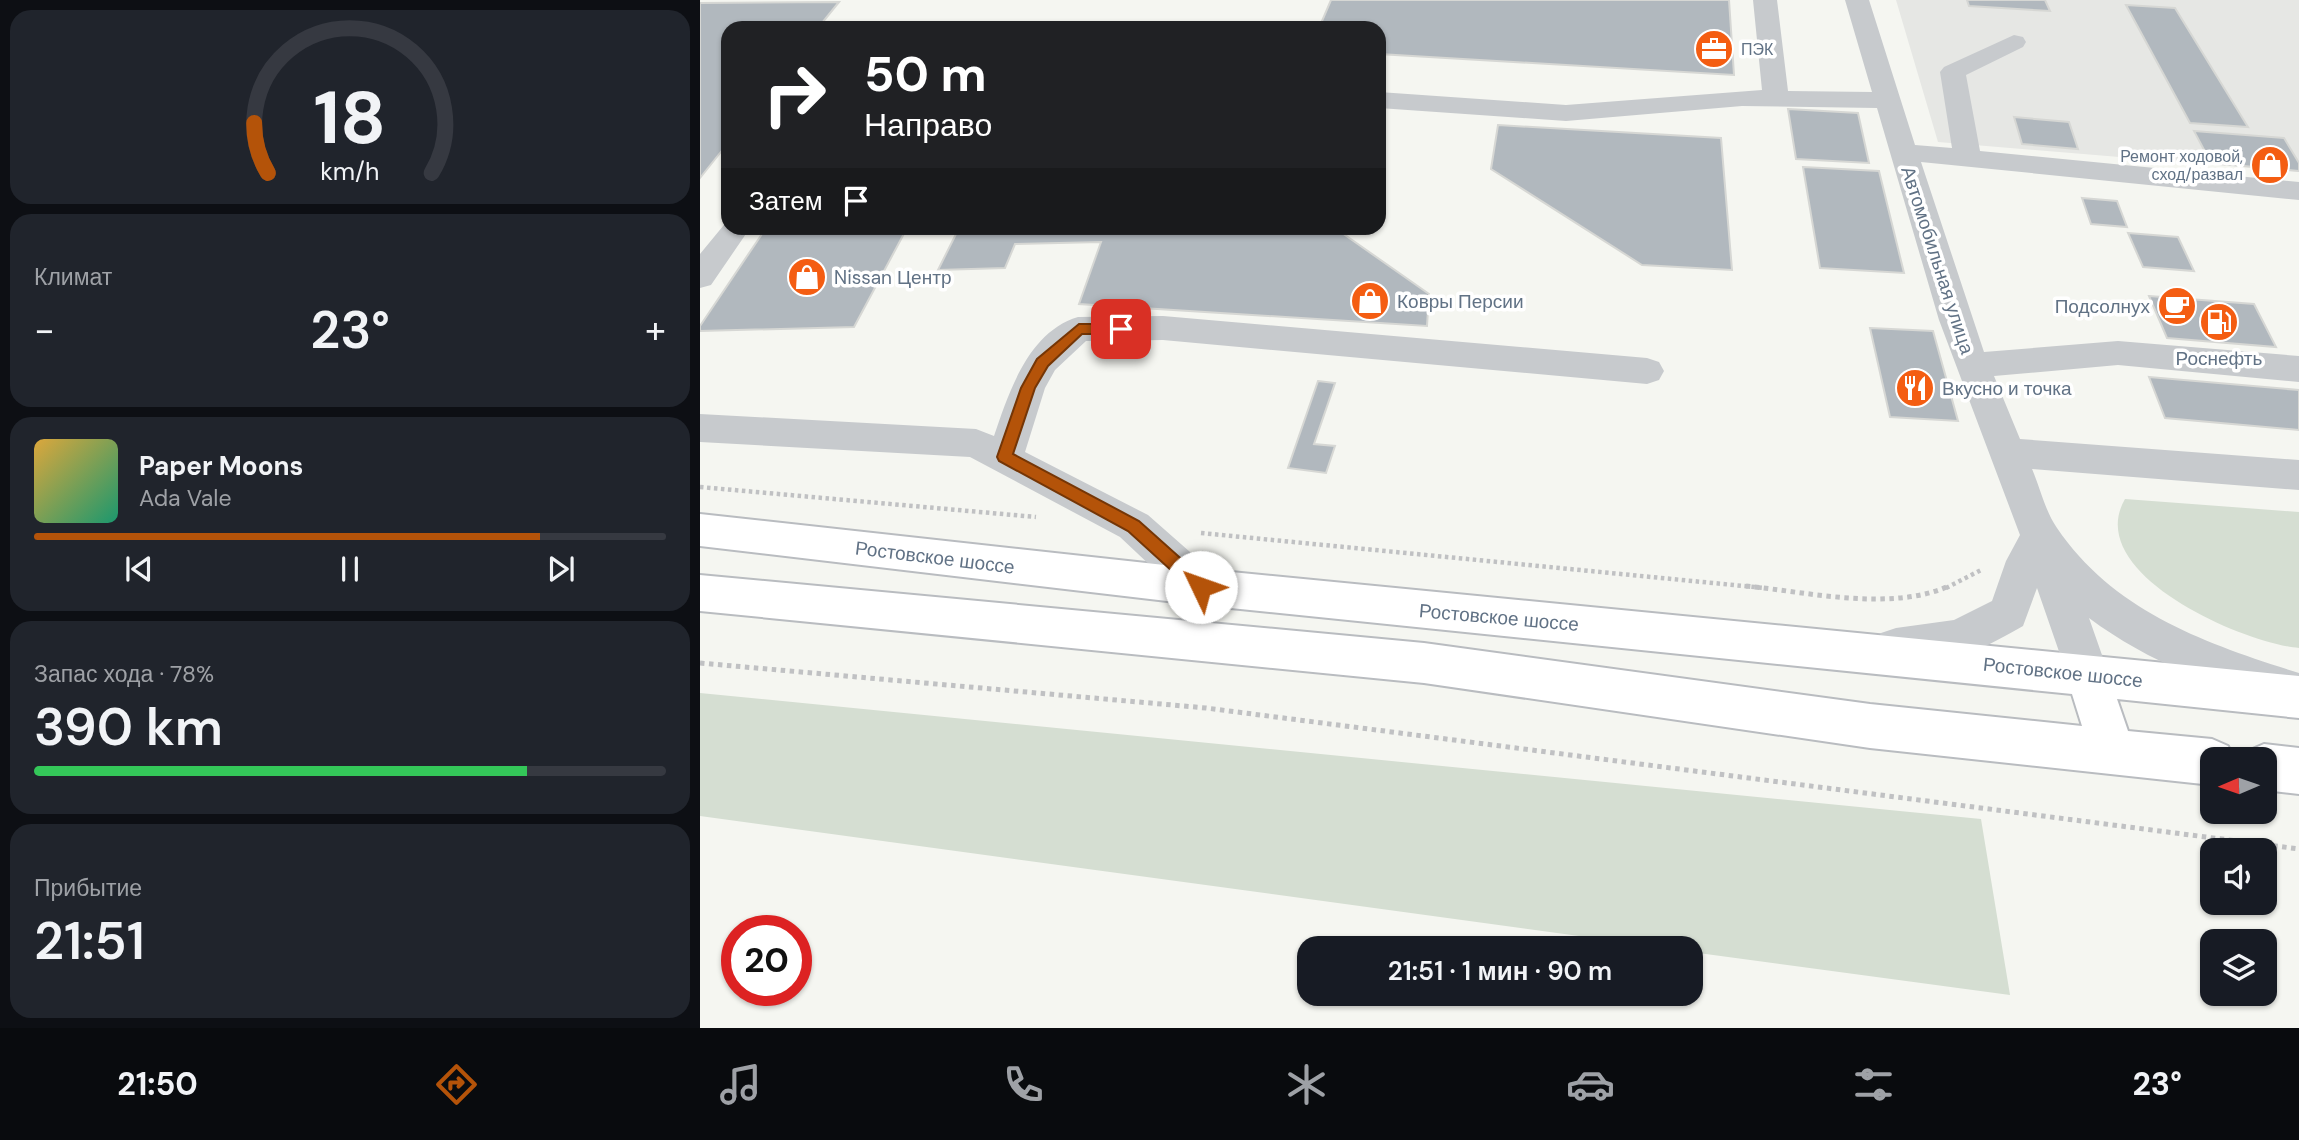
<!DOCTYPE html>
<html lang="ru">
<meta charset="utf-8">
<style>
body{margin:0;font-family:"DM Sans",sans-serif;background:#20242c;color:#f1f3f6;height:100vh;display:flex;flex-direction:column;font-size:26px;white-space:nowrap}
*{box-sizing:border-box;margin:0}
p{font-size:23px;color:#9ea1a6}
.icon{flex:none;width:38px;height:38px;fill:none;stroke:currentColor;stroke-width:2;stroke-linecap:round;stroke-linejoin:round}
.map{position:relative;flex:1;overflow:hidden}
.sheet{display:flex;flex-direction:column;gap:10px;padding:10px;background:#0d0f14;width:700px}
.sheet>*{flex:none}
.banner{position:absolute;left:21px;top:21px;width:665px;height:214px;border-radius:21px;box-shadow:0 2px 5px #0004;background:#202124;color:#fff;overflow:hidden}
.needle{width:46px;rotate:268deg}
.buttons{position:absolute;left:1500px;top:747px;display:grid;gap:14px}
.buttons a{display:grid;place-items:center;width:77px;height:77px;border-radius:14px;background:#171b24;box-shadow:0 2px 5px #0004;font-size:35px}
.speed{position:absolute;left:21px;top:915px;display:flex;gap:14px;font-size:35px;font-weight:700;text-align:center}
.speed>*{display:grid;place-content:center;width:91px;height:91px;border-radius:50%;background:#171b24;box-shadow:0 2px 5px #0004;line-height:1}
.speed .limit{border:10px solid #d22;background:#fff;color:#111}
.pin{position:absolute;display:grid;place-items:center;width:60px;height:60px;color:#fff;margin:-30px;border-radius:14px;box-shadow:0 4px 10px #0006}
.me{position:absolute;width:77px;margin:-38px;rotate:312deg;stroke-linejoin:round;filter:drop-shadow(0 0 5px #0008)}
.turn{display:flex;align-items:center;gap:24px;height:147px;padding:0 28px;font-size:32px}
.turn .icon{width:91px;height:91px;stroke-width:2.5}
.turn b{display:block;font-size:49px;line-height:60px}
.then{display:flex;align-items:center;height:66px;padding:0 28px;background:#0003;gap:14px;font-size:26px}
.big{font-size:52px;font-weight:600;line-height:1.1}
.sheet .card{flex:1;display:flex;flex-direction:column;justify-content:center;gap:10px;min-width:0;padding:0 24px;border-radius:21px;background:#20242c}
.sheet .dial{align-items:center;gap:0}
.dial svg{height:182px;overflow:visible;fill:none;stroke:#363941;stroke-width:7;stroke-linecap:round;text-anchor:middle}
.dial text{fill:#f1f3f6;stroke:none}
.song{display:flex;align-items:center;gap:21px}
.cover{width:84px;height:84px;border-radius:10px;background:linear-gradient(135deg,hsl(40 70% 55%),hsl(160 70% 35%))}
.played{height:7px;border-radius:4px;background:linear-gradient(90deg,#b45309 80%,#363941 80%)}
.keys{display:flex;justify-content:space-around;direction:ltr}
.heat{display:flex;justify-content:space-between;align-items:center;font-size:38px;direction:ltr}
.charge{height:10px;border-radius:5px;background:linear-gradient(90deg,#34c759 78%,#363941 0)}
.trip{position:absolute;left:597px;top:936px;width:406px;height:70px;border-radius:21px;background:#171b24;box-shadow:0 2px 5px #0004;font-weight:600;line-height:70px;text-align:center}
.dock{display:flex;height:112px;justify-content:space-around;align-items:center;background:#090b0e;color:#9ea1a6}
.dock .icon{width:49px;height:49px}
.dock .on{color:#b45309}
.dock b{font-size:32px;color:#f1f3f6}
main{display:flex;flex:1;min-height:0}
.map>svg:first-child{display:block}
.built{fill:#e6e7e4}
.green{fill:#d5ded2}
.building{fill:#b1b8be;stroke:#d6d7d4;stroke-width:2}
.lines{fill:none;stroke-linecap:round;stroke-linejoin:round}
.major-casing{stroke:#b9bcc0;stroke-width:4}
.path-far1{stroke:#c0c1c3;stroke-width:4.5;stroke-dasharray:3.5 3.5;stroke-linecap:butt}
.path{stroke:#c0c1c3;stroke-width:5;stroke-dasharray:4.5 4.5;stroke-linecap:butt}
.minor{fill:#c7cacd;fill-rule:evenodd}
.major{fill:#fff;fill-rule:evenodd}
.route{fill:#b45309;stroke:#753606;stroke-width:2}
.labels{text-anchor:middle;stroke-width:7;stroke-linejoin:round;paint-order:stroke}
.far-poi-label{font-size:16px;fill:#617285;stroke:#fff;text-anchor:start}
.street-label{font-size:19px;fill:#617285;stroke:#fff}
.poi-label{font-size:19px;fill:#617285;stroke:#fff;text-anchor:start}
</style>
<main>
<section class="sheet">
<div class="card dial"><svg viewBox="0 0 100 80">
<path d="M14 69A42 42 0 1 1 86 69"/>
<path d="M14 69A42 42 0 0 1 8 47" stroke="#b45309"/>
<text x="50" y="56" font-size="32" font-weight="700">18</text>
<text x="50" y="72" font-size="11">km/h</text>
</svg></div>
<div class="card"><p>Климат</p>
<div class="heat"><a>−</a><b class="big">23°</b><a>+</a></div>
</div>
<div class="card">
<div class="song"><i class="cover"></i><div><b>Paper Moons</b><p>Ada Vale</p></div></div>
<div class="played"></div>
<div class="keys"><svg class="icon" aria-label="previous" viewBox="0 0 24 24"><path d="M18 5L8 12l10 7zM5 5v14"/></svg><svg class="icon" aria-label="pause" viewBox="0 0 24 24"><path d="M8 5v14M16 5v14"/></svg><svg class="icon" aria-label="next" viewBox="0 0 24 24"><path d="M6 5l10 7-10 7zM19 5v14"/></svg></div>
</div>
<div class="card"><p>Запас хода · 78%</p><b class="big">390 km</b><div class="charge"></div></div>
<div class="card"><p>Прибытие</p><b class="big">21:51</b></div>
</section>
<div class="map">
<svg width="1599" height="1028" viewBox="0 0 1599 1028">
<rect width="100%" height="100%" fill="#f5f6f1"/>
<!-- built -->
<path class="built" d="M1196 0H1599V172L1238 142Z"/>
<!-- green -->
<path class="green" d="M1425 499 1599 512V648C1542 643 1382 573 1425 499Z
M0 693 1281 819 1310 995 991 952 990 948H967L0 816Z"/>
<!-- building -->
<path class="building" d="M631 0H1029L1034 75 679 54V28H619Z
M1267 0H1345L1350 11 1269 6Z
M139 2 118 28H28V143L0 178V3Z
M1426 5 1475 8 1548 127 1490 123Z
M1088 109 1158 113 1169 163 1096 159Z
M1314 117 1369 122 1378 149 1322 144Z
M798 125 1021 138 1032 270 942 265 791 169Z
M1494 131 1584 138 1599 163V171L1511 163Z
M1103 167 1179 171 1204 273 1120 268Z
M1382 198 1417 201 1427 227 1391 224Z
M66 228H207L154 327 0 331V326Z
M259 228H635L729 294 727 326 379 304 401 242 315 244 305 268 238 270Z
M1428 233 1478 237 1494 271 1443 267Z
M1449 296 1554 304 1576 347 1467 338Z
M1170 328 1233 331 1258 421 1190 417Z
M1449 377 1599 390V430L1465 418Z
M618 381 635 383 614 444 635 446 626 473 588 468Z"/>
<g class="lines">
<defs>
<path id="major" d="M0 514 501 569 1599 676V718L1417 699 1428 731 1512 739 1528 746 1534 760H1512V785L1170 748 724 683 0 611V575L724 643 1170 704 1382 726 1372 694 501 605 0 546Z
M1564 744 1599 748V794L1564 790V760H1544L1548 751Z"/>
</defs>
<!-- major casing -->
<use href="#major" class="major-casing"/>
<!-- path-far1 -->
<path class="path-far1" d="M0 487 336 517
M501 533 1064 588
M1246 588 1281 570"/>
<!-- path -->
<path class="path" d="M1046 586C1108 592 1191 612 1249 586
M0 663 506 708 1599 849"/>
<!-- minor -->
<path class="minor" d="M1053 0H1077L1088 91 1172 92 1145 0H1169L1215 145 1252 148 1240 72 1244 67 1314 35 1323 37 1326 42 1323 47 1266 75 1280 151 1599 182V200L1221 162 1284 352 1418 341 1599 356V382L1418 365 1294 376 1320 439 1599 460V490L1332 469C1340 487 1345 511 1357 528 1414 612 1507 644 1599 673V715C1525 690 1452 665 1389 618L1409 675 1402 689 1387 695 1372 689 1337 588 1323 626C1282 649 1228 679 1181 661L1175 647 1181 633 1196 628 1254 620 1292 601 1306 561 1320 535 1239 320 1177 108 1042 106 866 121 679 108V92L866 105 1062 90Z
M28 220V228H50L11 285 0 288V254Z
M463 316 947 358 959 362 964 371 959 380 947 384 463 340 386 341 355 370 345 388 325 452 448 515 515 574 521 587 515 600 501 605 487 600 420 537 270 457 0 442V414L276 429 294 436C309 392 328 332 378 317Z"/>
<!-- major -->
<use href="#major" class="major"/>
</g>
<!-- route -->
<path class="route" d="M379 324H421L428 329 421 334H382L348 366 335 388 313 454 439 521 507 582 510 587 507 592H495L428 531 299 461 297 457 321 388 337 359Z"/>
<!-- icons -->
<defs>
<symbol id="office-disc" viewBox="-11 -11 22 22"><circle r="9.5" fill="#f45d12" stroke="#fff"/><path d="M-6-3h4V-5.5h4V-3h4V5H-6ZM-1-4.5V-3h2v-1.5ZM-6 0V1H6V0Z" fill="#fff"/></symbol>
<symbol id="shop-disc" viewBox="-11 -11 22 22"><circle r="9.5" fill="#f45d12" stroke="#fff"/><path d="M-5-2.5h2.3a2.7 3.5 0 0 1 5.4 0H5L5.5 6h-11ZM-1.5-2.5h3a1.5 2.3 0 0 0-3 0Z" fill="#fff"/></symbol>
<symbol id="cafe-disc" viewBox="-11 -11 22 22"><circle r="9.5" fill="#f45d12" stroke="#fff"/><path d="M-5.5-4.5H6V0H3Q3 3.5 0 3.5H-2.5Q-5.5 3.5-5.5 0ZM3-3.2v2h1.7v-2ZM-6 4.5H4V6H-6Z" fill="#fff"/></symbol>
<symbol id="fuel-disc" viewBox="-11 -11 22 22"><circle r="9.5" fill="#f45d12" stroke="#fff"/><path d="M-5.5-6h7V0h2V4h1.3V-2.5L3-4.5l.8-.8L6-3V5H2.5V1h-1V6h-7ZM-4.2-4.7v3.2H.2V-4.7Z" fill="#fff"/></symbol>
<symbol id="restaurant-disc" viewBox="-11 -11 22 22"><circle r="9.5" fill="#f45d12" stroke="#fff"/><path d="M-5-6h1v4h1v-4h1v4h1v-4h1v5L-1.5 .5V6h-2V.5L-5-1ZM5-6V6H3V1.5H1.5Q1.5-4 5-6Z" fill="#fff"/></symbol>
</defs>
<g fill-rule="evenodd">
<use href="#office-disc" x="992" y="27" width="44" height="44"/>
<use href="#shop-disc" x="1548" y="143" width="44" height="44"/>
<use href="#shop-disc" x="85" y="255" width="44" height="44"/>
<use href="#shop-disc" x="648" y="279" width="44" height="44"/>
<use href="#cafe-disc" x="1455" y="284" width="44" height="44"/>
<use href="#fuel-disc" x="1497" y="300" width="44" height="44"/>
<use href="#restaurant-disc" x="1193" y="366" width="44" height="44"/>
</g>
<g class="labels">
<!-- far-poi labels -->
<g class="far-poi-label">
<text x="1041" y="55">ПЭК</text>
<text x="1543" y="162" text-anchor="end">Ремонт ходовой,<tspan x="1543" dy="18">сход/развал</tspan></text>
</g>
<!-- street labels -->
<g class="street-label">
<text transform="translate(1238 260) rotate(72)" y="7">Автомобильная улица</text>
<text transform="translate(235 557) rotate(7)" y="7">Ростовское шоссе</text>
<text transform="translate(799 617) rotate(5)" y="7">Ростовское шоссе</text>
<text transform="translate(1363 672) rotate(6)" y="7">Ростовское шоссе</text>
</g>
<!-- poi labels -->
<g class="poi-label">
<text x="134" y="284">Nissan Центр</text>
<text x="697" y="308">Ковры Персии</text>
<text x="1450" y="313" text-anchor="end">Подсолнух</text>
<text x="1519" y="365" text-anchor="middle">Роснефть</text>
<text x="1242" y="395">Вкусно и точка</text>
</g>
</g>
</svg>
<div class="buttons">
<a><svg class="needle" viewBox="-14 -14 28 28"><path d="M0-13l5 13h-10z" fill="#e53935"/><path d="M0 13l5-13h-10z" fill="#9ea1a6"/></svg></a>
<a><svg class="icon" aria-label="sound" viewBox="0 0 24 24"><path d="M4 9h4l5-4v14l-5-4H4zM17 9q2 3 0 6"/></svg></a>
<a><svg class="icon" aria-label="layers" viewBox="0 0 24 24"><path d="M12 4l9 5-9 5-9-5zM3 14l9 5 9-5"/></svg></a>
</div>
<div class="speed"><div class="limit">20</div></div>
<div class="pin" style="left:421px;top:329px;background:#d93025"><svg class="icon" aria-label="arrive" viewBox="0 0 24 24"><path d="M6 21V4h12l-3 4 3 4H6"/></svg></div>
<svg class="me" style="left:501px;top:587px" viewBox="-20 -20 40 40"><circle r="19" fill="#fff"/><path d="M0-13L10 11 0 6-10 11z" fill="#b45309"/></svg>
<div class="trip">21:51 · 1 мин · 90 m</div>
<div class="banner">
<div class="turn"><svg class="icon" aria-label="right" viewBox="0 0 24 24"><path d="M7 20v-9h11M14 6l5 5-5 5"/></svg><div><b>50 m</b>Направо</div></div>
<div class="then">Затем<svg class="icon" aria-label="arrive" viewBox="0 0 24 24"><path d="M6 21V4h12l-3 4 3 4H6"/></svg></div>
</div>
</div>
</main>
<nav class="dock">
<b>21:50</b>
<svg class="icon on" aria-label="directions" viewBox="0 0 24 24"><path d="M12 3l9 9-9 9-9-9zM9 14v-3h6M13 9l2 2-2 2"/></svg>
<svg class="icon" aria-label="music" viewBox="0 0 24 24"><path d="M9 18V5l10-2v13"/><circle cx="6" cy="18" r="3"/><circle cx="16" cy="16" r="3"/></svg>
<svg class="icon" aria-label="phone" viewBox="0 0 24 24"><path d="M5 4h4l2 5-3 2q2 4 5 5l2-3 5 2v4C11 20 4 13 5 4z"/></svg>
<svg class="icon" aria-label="climate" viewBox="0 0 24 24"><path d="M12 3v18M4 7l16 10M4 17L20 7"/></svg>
<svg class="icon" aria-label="car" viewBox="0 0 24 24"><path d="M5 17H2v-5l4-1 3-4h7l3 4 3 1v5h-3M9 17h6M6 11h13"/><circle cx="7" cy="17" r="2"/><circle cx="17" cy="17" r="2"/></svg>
<svg class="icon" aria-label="filters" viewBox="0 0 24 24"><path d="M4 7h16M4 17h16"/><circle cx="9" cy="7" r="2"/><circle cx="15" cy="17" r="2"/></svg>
<b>23°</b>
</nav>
